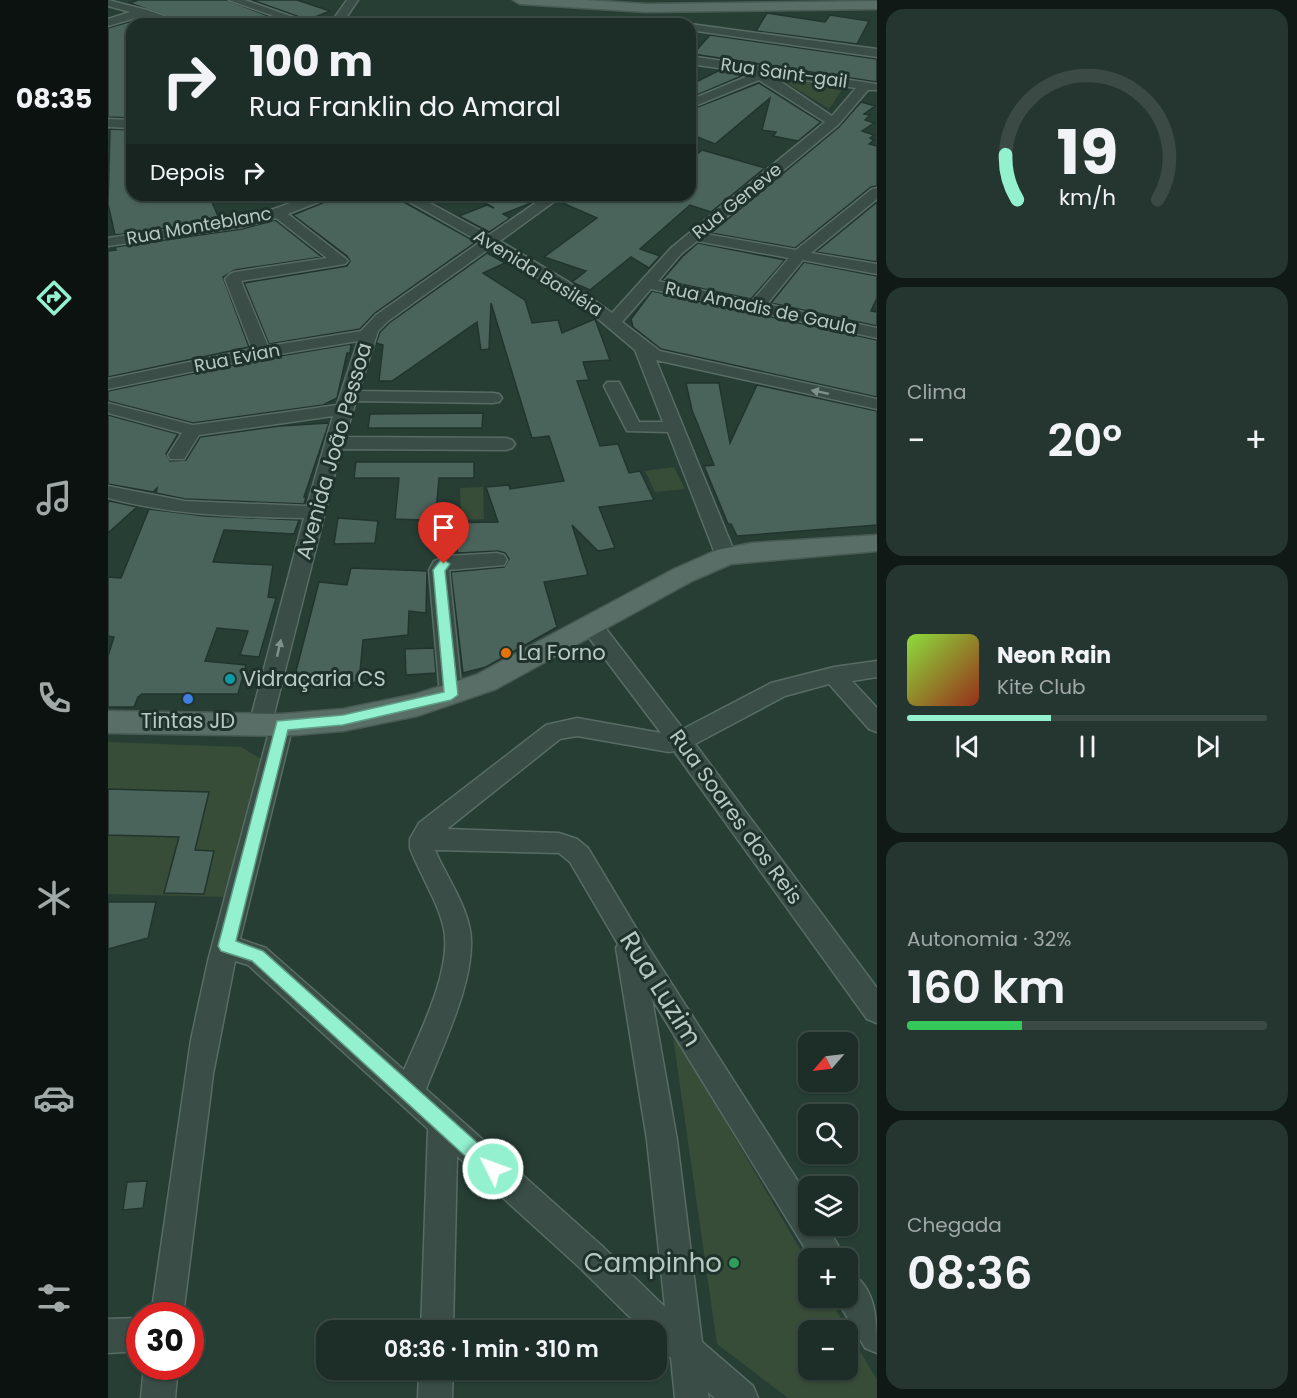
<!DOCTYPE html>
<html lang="pt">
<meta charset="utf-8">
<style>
body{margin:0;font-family:Poppins,sans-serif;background:#253630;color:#f1f3f6;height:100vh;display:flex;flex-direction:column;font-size:22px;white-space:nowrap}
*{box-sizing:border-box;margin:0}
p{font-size:20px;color:#a0a8a8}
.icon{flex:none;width:33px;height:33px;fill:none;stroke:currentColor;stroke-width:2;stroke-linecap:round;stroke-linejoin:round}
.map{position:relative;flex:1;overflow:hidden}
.side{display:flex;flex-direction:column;gap:9px;padding:9px;background:#101916;width:420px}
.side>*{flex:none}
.hud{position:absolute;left:18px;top:18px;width:570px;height:183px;border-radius:18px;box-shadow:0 2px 4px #0004,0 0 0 2px #3b4a45;background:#1d2e28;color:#f1f3f6;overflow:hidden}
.needle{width:39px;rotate:242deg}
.controls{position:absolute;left:690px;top:1032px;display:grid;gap:12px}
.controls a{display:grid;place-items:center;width:60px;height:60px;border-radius:12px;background:#1d2e28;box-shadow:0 2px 4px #0004,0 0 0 2px #3b4a45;font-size:30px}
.speed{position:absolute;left:18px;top:1302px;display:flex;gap:12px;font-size:30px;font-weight:700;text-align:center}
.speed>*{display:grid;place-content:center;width:78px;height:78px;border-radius:50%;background:#1d2e28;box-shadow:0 2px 4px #0004,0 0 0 2px #3b4a45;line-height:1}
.speed .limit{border:9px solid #d22;background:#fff;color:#111}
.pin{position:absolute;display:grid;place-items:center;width:51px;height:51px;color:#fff;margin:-62px -26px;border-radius:50% 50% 50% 0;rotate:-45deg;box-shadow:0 0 6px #0007}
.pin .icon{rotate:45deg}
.me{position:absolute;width:66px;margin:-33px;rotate:312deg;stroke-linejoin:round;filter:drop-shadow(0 0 4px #0008)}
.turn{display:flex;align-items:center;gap:21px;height:126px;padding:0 24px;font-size:27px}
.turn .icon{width:78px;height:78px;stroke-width:2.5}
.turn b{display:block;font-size:42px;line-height:51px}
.then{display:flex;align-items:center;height:57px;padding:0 24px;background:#0003;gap:12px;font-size:22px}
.big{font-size:45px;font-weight:600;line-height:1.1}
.side .card{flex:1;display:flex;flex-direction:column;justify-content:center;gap:9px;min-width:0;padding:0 21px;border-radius:18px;background:#253630}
.side .dial{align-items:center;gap:0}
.dial svg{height:156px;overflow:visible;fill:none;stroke:#3b4a45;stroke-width:7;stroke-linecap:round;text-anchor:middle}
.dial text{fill:#f1f3f6;stroke:none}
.song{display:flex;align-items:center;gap:18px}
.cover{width:72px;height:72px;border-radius:9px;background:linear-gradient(135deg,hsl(90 70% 55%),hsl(10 70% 35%))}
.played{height:6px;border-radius:3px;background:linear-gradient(90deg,#93f1d0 40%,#3b4a45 40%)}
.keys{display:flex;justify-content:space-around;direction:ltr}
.heat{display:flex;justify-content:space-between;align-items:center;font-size:33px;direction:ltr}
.charge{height:9px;border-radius:4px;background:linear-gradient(90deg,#34c759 32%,#3b4a45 0)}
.trip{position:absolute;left:208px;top:1320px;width:351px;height:60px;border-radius:18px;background:#1d2e28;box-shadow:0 2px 4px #0004,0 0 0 2px #3b4a45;font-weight:600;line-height:60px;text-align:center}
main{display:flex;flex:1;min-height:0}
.dock{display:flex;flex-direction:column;width:108px;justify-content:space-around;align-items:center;background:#0c1210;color:#a0a8a8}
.dock .icon{width:42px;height:42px}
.dock .on{color:#93f1d0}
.dock b{font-size:27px;color:#f1f3f6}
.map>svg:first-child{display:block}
.green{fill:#384d37;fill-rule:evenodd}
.building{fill:#4b645b;stroke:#21352e;stroke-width:1.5}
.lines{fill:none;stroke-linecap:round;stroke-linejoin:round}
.minor-casing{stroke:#586c65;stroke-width:3}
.major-casing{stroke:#475a53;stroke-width:3}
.minor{fill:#3a4e47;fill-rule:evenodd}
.major{fill:#596e66;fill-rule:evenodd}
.oneway{fill:#7f928b}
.route{fill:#93f1d0;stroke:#609d87;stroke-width:1.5}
.food-dot{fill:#e8710a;stroke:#1f332c;stroke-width:2}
.culture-dot{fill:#0f9aa8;stroke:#1f332c;stroke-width:2}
.shop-dot{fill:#3f7fe0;stroke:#1f332c;stroke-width:2}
.leisure-dot{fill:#2e9e5b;stroke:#1f332c;stroke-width:2}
.labels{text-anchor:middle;stroke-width:6;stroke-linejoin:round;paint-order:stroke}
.far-street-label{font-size:18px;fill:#b7c9c2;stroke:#1f332c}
.street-label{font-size:21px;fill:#b7c9c2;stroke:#1f332c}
.poi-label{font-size:21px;fill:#b7c9c2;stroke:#1f332c;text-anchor:start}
.near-street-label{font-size:26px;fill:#b7c9c2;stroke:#1f332c}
.near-poi-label{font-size:26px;fill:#b7c9c2;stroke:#1f332c;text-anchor:end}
</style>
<main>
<nav class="dock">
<b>08:35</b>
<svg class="icon on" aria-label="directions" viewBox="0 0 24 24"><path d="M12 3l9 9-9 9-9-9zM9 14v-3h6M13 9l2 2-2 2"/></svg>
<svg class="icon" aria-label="music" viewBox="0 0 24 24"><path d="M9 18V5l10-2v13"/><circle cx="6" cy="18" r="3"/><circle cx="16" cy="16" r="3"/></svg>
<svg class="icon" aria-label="phone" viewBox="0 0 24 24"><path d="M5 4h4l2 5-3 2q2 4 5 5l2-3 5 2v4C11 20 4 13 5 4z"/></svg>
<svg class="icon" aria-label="climate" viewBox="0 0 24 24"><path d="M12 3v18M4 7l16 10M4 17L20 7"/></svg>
<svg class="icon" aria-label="car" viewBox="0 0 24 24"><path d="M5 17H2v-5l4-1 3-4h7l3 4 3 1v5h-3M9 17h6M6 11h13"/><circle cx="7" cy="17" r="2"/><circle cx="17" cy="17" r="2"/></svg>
<svg class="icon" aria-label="filters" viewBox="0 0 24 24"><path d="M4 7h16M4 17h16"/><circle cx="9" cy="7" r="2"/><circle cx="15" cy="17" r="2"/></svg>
</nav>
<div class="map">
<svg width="769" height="1398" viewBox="0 0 769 1398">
<rect width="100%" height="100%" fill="#273e35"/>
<!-- green -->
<path class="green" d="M671 78 732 87 734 90 721 109Z
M566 467 577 489 547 492 537 471Z
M375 487 376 519 353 520 352 488Z
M0 742 133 747 153 759 117 897 0 894Z
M564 1030 700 1263V1298H721L769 1380V1398H680L609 1344ZM700 1330H740V1370H700Z"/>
<!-- building -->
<path class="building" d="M30 0H119L181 24H80L22 3Z
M144 0H189L222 11 200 20Z
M659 13 717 22 722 15 761 21 749 44 648 31Z
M34 18 52 24H24V118L0 117V28Z
M602 35 769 59V82L585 54Z
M612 70 636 75 582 98V85Z
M651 83 713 122 690 141 665 136 668 132 654 130 662 98 607 144 582 134V110Z
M753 102 767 106 756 114 762 115 757 120 766 123 754 131 766 135 762 138 766 140 761 144 769 146V186L763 187 687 248 603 233 731 127Z
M2 129 24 130V195H101L112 221 7 235 0 204Z
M594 150 657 168 603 212 582 205 532 249 552 256 541 268 523 257 482 290 464 282 478 271 436 257 489 218 450 201 457 195H582V160Z
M226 195H283L368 242 267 313 252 329 161 344 136 283 239 266 242 261 239 256 185 215 222 200Z
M363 195H435L423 203 395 214 402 218 381 232 351 216 379 205 386 208Z
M769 202V262L708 252Z
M167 220 214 257 127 270 115 277 141 347 0 377V251L8 250 7 247 134 229Z
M590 243 677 260 643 299 554 280 575 256Z
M379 253 397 263 375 273 417 300 424 323 450 320 454 333 487 319 502 360 475 362 481 380 469 381 492 446 510 444 521 473 532 471 546 500 491 507 507 548 490 551 464 525 480 575 436 582 449 627 378 667 355 673 343 572 396 567 401 559 397 553 390 551 350 553 346 541 337 542 335 523 390 522 378 487 401 485 402 489 456 481 441 436 424 438 383 303 381 349 373 350 369 322 284 381H271L275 345 268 343 272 332 281 323Z
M696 262 769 276V298L763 311 769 312V326L663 303Z
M544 291 769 340V397L553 349 525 327 523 319Z
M243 344 242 353H239L229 398 215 405 85 423 0 401V391L154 359Z
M578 383H611L622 443 649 385 769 411V525L629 536 623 524H620L596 466 606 465 584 410Z
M375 413 374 428H260L262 414Z
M0 415 70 434 58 454 62 461 78 460 92 437 172 426 221 423 196 497H198L196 504 77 499 48 493 49 488 45 492 0 484Z
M248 462H366V478H331L327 523H312L313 520 287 519 291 478H246Z
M2 501 29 507 0 533V503Z
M41 509 97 516 191 520 186 534 116 530 105 562 165 565 160 597 168 598 151 657 132 655 140 631 109 628 97 661 138 665 130 694H34L30 697 26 707H0V656L6 637 0 636V577L13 578Z
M230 518 270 521 267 543 226 544Z
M243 568 319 571 318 613 301 611 300 635 255 640 251 682 184 687 211 582 239 585Z
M326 648 328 673 298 675 297 649Z
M0 789 101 792 87 850 106 851 96 894 56 893 71 837 0 835Z
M0 902H48L40 938 0 949Z
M39 1181 35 1208 15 1210 19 1182Z"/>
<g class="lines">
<defs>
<path id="minor" d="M0 0 39 10 78 24H60L34 16 0 26V19L22 12 0 6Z
M121 0H137L205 24H188Z
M239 0H250L234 24H222Z
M529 19 558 21 564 24H428L434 21Z
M580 24H582L769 49V57L582 30Z
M582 56 769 84V90H760L730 125 598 234 688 250 764 189 769 188V199L703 253 769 264V274L695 260 659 304 769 328V338L543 289 514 322 552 351 769 399V409L548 360 628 556 625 561 618 563 611 561 608 556 560 432 519 431 496 386 499 382H511L531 422H555L527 350 469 301 382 248 280 321 270 331 251 391 385 393 391 394 394 398 391 402 385 403 248 401 237 437 398 438 404 440 407 444 404 448 398 450 233 449 164 722 166 719 174 716 182 719 185 725 132 939 158 948 296 1070C312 1032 344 970 336 929 330 901 312 875 302 848V839L311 823 438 725 469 718 553 733 476 631 473 626 476 621 484 618 492 621 575 729 663 683 726 667 769 661V677L744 681 769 708V732L761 729 721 684 677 696 587 744 769 988V1023L759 1019 566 751 561 752 469 736 452 739 339 829 451 833 469 839 480 848 528 928 700 1197V1226H719L737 1258H703L544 999 569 1140 594 1342 645 1386 650 1398H607L600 1392 601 1398H567L563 1358 549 1345V1330H535L471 1267 349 1156 345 1330H313L320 1129 140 965 127 961 105 1074 75 1316H43L83 1040 100 961 162 728 160 731 152 734 144 731 141 725 196 518C129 517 64 515 0 498V486L77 501 199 506 225 416 91 435 76 459H62L60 455 74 433 0 413V403L85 425 229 405 250 341 154 357 0 389V379L144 349 117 279 122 274 127 272 219 258 168 218 134 227 0 246V238C44 231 90 228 134 219 165 212 191 195 223 195L221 198 180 214 237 258 240 261 237 264 133 281 160 346 253 331 268 315 372 242 289 195H307L381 235 439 195H455L392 241 459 281 504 313 563 248 717 122 651 80 582 108V100L647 73 582 64ZM663 75 748 88 724 116ZM589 241 681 258 644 301 550 281 573 254ZM327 850 451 853 462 862 510 944 508 948 539 1140 557 1307 493 1245 318 1089C334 1047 370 975 362 930 357 902 338 876 327 850Z
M0 119 24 120V128L0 127Z
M389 553 396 555 399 560 396 565 341 570 354 695 351 701 343 703 335 701 332 695 321 570 326 561 340 556Z
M740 1272C769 1285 769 1323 769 1353L757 1348 728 1298H740Z
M32 1318V1351L0 1353V1319Z
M36 1366H70L67 1398H33Z
M311 1370H345L344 1398H310Z"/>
<path id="major" d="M405 0H478L538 4 769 1V9L538 12 412 4Z
M769 535V551L623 564 584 581 388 689 309 716 235 731 174 736 0 733V711L174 714 235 709 308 694 368 675 566 569 609 550 644 543Z"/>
</defs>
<!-- minor casing -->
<use href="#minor" class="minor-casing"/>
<!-- major casing -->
<use href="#major" class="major-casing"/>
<!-- minor -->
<use href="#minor" class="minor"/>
<!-- major -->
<use href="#major" class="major"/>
</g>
<!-- one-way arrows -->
<defs><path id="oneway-solid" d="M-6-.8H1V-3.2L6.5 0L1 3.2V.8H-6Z" transform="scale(1.5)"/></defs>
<g class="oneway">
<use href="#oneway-solid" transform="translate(712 392) rotate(-168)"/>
<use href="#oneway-solid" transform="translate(171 648) rotate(-77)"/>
</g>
<!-- route -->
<path class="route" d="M336 560 342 564 337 571 350 695 343 700 235 725 180 730 128 941 155 951 392 1163 394 1169 392 1176 385 1178 379 1176 144 961 113 951 110 946 169 721 235 715 336 692 325 570 332 561Z"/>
<!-- markers -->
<circle class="food-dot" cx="398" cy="653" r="6"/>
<circle class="culture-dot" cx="122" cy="679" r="6"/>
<circle class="shop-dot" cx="80" cy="699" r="6"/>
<circle class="leisure-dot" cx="626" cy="1263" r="6"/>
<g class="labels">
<!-- far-street labels -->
<g class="far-street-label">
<text transform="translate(676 73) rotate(8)" y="6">Rua Saint-gail</text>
<text transform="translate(629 201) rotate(-39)" y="6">Rua Geneve</text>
<text transform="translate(91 226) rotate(-10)" y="6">Rua Monteblanc</text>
<text transform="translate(430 273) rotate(32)" y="6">Avenida Basiléia</text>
<text transform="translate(653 308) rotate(12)" y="6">Rua Amadis de Gaula</text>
<text transform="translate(129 358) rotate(-11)" y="6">Rua Evian</text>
</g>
<!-- street labels -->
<g class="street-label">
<text transform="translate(226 451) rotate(-74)" y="7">Avenida João Pessoa</text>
<text transform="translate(628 817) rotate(54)" y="7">Rua Soares dos Reis</text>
</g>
<!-- poi labels -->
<g class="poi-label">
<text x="410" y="660">La Forno</text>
<text x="134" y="686">Vidraçaria CS</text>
<text x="80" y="728" text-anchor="middle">Tintas JD</text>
</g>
<!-- near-street labels -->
<g class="near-street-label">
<text transform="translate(553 989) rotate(58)" y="9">Rua Luzim</text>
</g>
<!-- near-poi labels -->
<g class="near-poi-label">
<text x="614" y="1272">Campinho</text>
</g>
</g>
</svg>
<div class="controls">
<a><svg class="needle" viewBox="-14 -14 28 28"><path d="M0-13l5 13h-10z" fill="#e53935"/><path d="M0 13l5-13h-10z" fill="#a0a8a8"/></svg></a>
<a><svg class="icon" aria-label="search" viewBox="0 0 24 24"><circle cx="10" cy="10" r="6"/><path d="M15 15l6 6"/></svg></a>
<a><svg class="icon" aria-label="layers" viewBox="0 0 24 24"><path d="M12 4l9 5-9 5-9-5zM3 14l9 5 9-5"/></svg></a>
<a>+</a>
<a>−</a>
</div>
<div class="speed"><div class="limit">30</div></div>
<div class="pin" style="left:336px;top:564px;background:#d93025"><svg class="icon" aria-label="arrive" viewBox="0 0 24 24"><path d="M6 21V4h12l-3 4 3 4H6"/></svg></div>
<svg class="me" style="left:385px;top:1169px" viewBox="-20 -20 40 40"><circle r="17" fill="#93f1d0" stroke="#fff" stroke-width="3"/><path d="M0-11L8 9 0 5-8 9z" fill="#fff"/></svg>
<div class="trip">08:36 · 1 min · 310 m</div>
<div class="hud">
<div class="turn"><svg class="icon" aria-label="right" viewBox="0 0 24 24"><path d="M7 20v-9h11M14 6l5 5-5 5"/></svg><div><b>100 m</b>Rua Franklin do Amaral</div></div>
<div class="then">Depois<svg class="icon" aria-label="right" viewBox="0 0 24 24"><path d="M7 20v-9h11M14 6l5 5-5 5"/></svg></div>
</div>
</div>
<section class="side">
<div class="card dial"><svg viewBox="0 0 100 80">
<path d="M14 69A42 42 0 1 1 86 69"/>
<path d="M14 69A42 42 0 0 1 8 46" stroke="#93f1d0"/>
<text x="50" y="56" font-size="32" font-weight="700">19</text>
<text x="50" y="72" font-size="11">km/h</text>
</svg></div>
<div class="card"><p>Clima</p>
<div class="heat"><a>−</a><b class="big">20°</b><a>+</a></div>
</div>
<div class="card">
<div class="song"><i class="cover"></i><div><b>Neon Rain</b><p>Kite Club</p></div></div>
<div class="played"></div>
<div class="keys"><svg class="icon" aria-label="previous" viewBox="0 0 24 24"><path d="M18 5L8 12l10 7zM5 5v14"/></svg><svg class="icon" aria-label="pause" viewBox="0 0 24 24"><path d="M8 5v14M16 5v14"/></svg><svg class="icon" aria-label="next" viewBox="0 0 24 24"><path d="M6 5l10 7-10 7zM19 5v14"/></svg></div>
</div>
<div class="card"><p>Autonomia · 32%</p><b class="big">160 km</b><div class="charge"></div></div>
<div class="card"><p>Chegada</p><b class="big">08:36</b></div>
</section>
</main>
